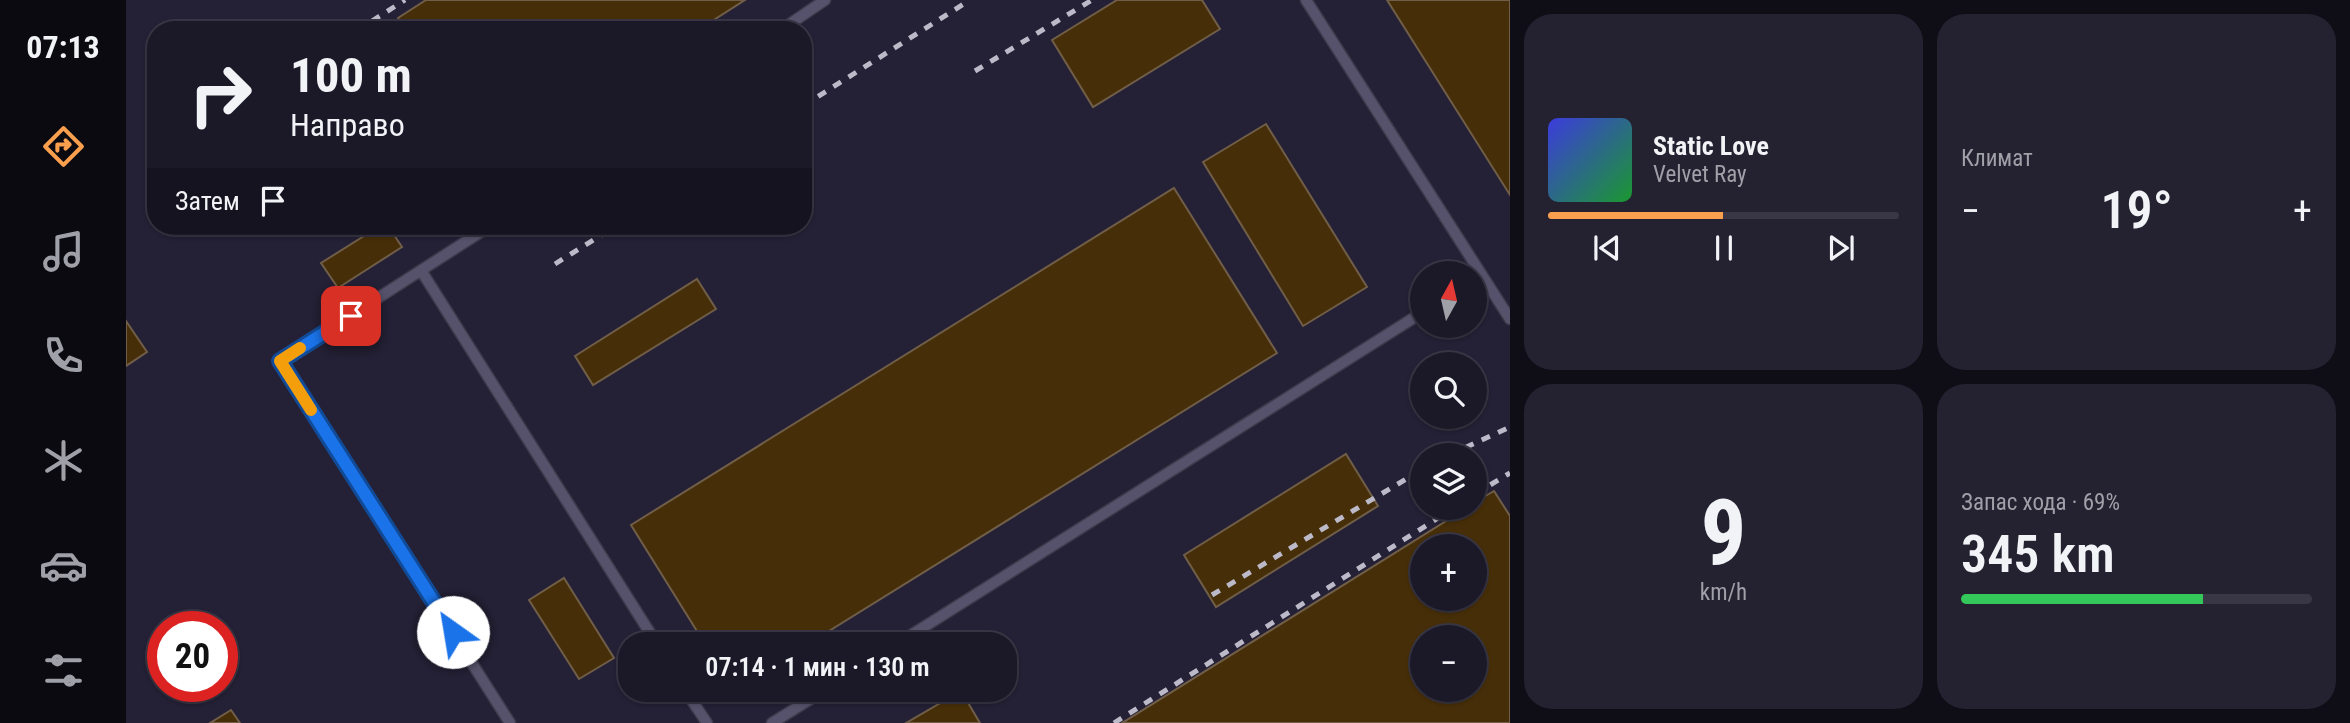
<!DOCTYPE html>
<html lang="ru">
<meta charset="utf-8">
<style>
body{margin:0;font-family:"Roboto Condensed",sans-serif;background:#242130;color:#f1f3f6;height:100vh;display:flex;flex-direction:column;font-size:26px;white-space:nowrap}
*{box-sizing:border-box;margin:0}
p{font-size:23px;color:#a0a0a8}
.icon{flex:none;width:38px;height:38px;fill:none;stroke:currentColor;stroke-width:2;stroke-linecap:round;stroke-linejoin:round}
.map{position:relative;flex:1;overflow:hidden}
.sheet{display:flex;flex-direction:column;gap:14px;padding:14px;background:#0f0d16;width:840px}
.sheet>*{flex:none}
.top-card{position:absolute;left:21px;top:21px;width:665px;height:214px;border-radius:28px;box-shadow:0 2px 5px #0004,0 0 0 2px #393745;background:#1b1828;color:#f1f3f6;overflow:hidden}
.needle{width:46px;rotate:8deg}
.fabs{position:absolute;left:1284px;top:261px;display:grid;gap:14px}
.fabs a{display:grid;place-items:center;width:77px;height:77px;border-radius:50%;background:#1b1828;box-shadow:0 2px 5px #0004,0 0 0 2px #393745;font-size:35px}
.speed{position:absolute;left:21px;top:611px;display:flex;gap:14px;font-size:35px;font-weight:700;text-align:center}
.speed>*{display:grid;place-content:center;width:91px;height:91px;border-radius:50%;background:#1b1828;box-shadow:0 2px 5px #0004,0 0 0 2px #393745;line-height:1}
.speed .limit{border:10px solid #d22;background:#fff;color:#111}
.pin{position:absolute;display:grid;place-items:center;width:60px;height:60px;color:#fff;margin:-30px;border-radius:14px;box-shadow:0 4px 10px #0006}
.me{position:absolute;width:77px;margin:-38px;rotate:328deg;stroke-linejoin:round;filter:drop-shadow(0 0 5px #0008)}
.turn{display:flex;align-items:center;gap:24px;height:147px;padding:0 28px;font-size:32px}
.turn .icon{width:91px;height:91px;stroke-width:2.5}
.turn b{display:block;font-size:49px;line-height:60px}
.then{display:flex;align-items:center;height:66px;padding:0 28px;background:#0003;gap:14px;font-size:26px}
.big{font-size:52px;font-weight:600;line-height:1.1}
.sheet .tile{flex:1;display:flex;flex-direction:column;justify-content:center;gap:10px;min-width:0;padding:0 24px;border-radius:28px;background:#242130}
.sheet .dial{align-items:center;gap:0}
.dial b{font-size:91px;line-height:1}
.song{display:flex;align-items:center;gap:21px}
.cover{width:84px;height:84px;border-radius:10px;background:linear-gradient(135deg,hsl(240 70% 55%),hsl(130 70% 35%))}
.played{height:7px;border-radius:4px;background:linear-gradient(90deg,#fa9f4e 50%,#393745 50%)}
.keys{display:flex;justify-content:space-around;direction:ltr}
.heat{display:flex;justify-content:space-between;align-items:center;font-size:38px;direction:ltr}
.charge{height:10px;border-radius:5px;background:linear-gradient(90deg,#34c759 69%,#393745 0)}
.sheet .tiles{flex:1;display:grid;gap:14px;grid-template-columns:repeat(2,1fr)}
.trip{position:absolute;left:492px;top:632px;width:399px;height:70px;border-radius:28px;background:#1b1828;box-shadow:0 2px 5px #0004,0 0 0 2px #393745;font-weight:600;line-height:70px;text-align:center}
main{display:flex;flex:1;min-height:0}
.tab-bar{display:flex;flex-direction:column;width:126px;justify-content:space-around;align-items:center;background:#0b0a10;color:#a0a0a8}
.tab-bar .icon{width:49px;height:49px}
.tab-bar .on{color:#fa9f4e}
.tab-bar b{font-size:32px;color:#f1f3f6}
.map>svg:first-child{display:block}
.building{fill:#462e08;stroke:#705e48;stroke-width:2;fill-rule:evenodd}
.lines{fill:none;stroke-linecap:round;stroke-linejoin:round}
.service-casing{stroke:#3e3a4c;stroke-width:13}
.service{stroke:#56526b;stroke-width:10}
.rail{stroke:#bcb9c9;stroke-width:5;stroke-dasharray:9 9;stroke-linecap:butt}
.route-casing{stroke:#114b97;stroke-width:18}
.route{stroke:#1a73e8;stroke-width:12}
.slow{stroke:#f59e0b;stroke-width:12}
</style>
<main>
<nav class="tab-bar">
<b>07:13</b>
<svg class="icon on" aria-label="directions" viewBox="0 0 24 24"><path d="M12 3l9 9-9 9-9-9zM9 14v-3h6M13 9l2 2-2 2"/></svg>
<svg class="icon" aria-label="music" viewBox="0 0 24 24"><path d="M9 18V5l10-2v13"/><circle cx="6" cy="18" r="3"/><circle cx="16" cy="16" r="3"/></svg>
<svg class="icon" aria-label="phone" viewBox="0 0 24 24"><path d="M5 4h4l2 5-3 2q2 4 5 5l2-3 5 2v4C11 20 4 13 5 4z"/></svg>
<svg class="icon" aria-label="climate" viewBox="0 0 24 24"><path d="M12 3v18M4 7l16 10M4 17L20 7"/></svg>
<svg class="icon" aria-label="car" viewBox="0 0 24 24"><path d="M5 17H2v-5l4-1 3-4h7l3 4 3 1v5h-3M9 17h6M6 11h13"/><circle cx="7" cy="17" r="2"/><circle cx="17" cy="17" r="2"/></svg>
<svg class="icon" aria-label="filters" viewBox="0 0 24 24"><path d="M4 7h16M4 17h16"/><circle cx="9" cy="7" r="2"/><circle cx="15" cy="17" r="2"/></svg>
</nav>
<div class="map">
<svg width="1384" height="723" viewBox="0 0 1384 723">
<rect width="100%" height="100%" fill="#242035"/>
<!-- building -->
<path class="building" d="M300 0H619L572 30H280L272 18Z
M991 0H1076L1094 29 967 107 926 40Z
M1261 0H1384V195Z
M1140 124 1241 287 1177 326 1077 162Z
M1048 188 1151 353 682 644H579L505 525Z
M254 226H262L276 247 212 288 195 263Z
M571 279 590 309 467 385 449 356Z
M0 321 21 352 0 366Z
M1220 454 1252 506 1090 607 1058 555Z
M1368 491 1384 516V723H996L1341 508H1349V502ZM1297 546H1349V598H1297ZM1297 637H1349V690H1297Z
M438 578 488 658 453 679 403 600Z
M835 691 854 723H780Z
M105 710 114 723H84Z"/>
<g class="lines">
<defs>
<path id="service" d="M1180 0 1384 319
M655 30 699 0
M364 226 154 361 384 723
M296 272 531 644
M771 644 1297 312
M559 690 581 723
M646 723 699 690"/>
</defs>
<!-- service casing -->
<use href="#service" class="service-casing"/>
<!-- service -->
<use href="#service" class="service"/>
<!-- rail -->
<path class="rail" d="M246 21 279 0
M849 71 966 0
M677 106 844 0
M429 264 490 226
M1323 455 1384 427
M1349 494 1384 473
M1086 595 1297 469
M988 723 1328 508"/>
</g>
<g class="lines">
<defs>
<path id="route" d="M225 316 154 361 327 632"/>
</defs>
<!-- route casing -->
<use href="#route" class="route-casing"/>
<!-- route -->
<use href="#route" class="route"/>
<!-- slow -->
<path class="slow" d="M174 348 154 361 185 410"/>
</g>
</svg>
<div class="fabs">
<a><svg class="needle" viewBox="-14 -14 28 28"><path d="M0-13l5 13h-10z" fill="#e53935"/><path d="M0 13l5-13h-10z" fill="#a0a0a8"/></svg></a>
<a><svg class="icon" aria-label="search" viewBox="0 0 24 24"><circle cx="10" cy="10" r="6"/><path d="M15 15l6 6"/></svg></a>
<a><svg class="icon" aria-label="layers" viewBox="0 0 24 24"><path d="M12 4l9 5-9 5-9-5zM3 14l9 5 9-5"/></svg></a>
<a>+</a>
<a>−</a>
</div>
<div class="speed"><div class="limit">20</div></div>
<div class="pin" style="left:225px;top:316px;background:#d93025"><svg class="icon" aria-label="arrive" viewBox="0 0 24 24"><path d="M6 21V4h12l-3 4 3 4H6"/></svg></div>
<svg class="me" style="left:327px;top:632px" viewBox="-20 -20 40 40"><circle r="19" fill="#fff"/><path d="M0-13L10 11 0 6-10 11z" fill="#1a73e8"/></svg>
<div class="trip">07:14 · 1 мин · 130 m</div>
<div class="top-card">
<div class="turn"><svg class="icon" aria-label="right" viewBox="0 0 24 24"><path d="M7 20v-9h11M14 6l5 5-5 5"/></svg><div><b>100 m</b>Направо</div></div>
<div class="then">Затем<svg class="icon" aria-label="arrive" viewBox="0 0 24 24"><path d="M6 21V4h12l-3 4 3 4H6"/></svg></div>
</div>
</div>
<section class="sheet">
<div class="tiles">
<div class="tile">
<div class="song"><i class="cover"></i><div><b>Static Love</b><p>Velvet Ray</p></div></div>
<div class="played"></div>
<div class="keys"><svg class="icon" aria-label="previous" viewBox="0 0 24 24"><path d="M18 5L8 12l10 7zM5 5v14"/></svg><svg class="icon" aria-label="pause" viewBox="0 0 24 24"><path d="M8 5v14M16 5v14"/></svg><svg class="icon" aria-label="next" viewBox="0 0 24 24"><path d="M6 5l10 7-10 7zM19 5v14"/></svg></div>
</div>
<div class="tile"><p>Климат</p>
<div class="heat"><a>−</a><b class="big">19°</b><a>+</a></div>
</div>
<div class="tile dial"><b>9</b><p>km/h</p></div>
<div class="tile"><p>Запас хода · 69%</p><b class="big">345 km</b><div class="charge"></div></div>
</div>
</section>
</main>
